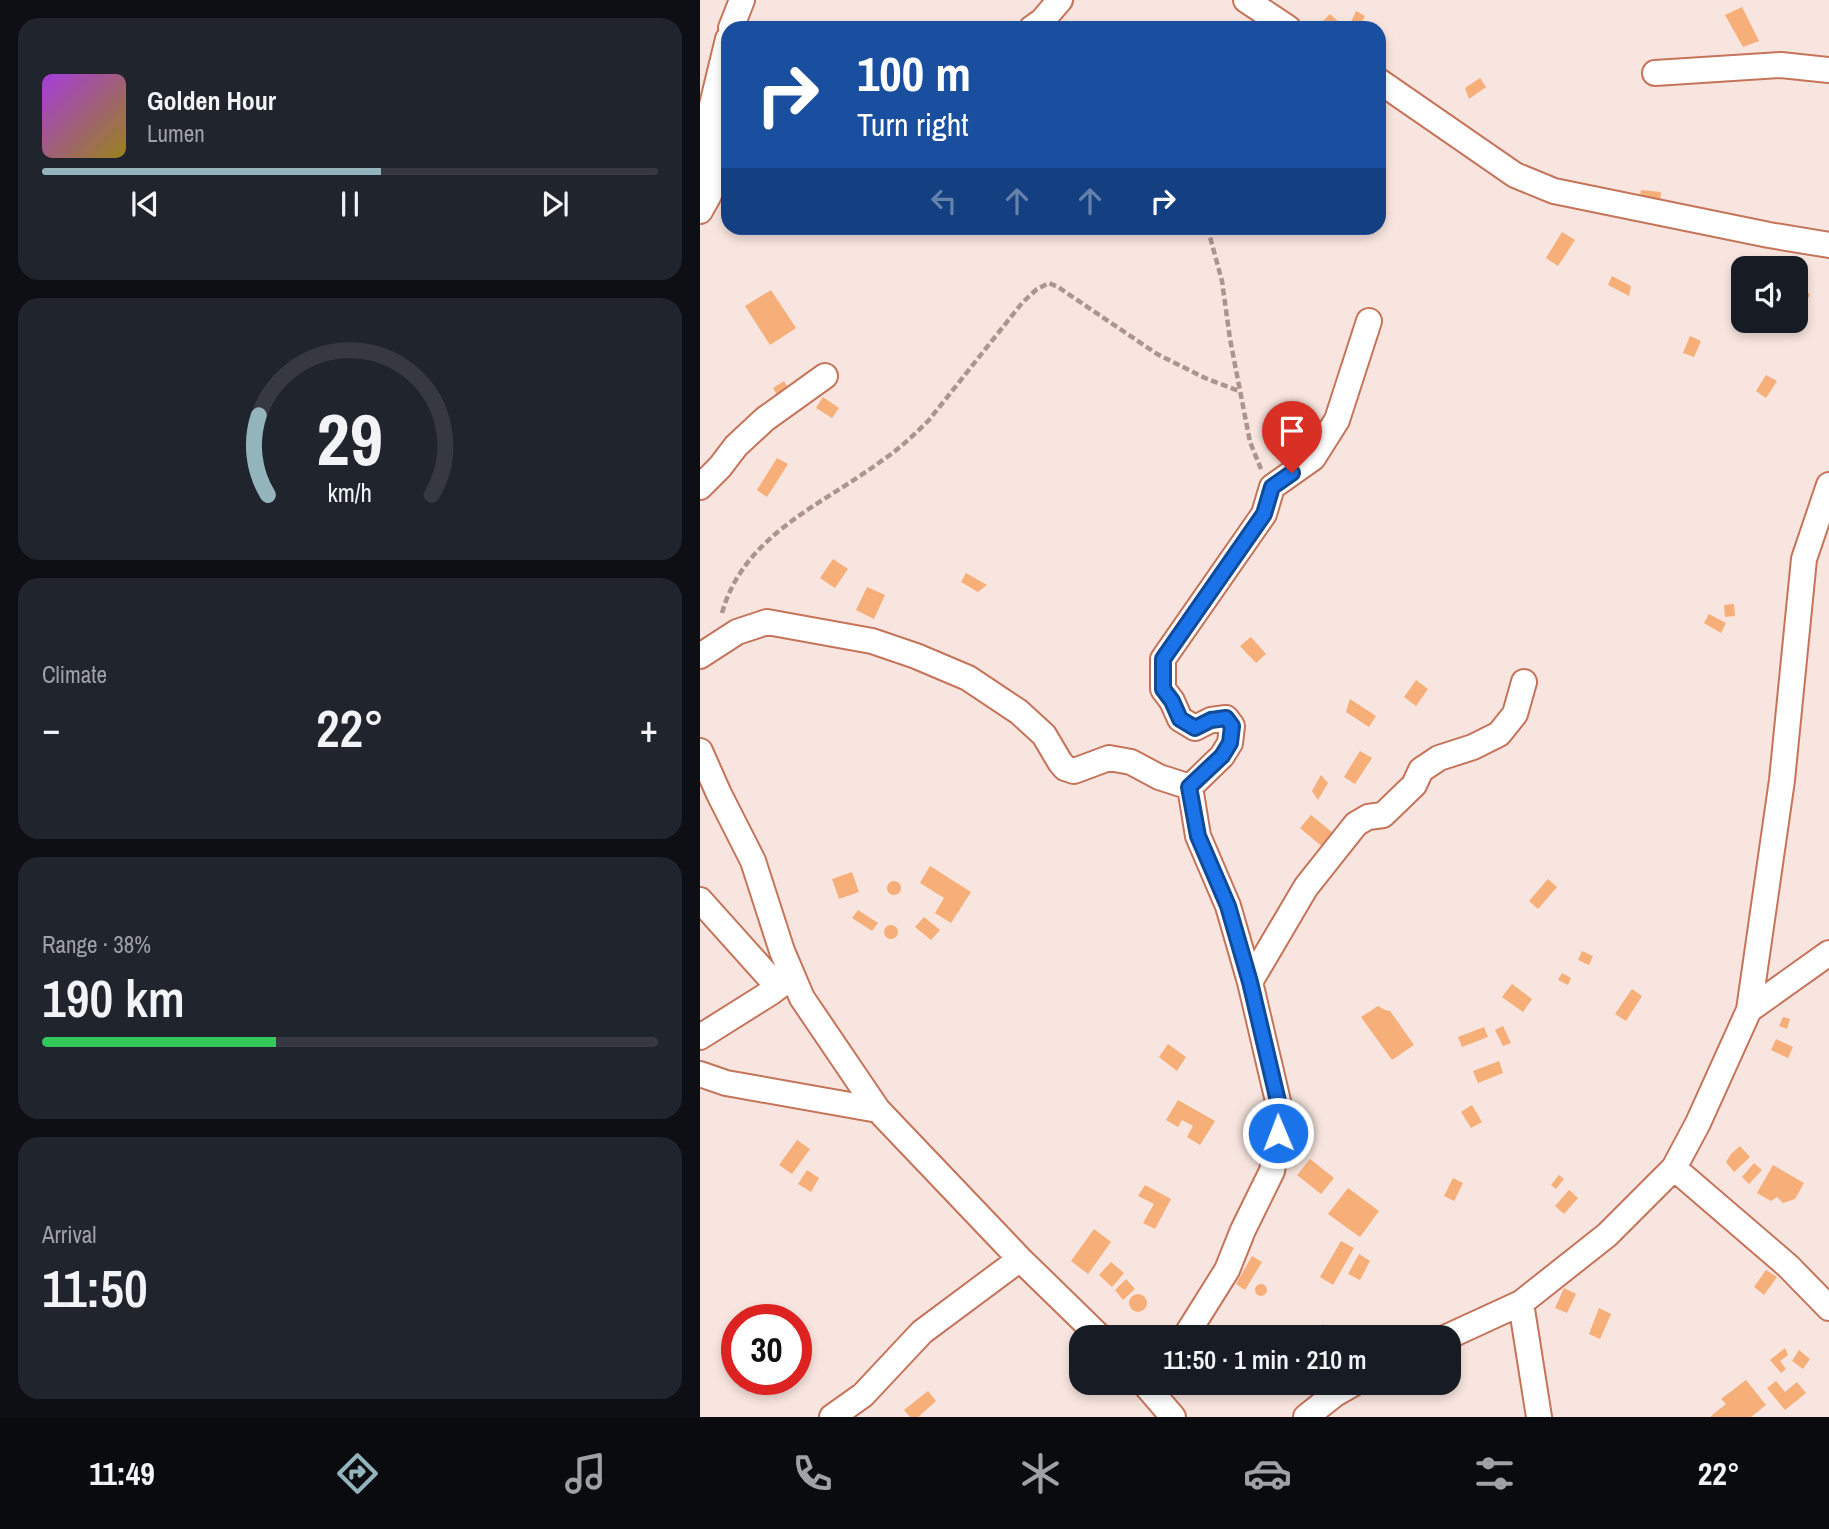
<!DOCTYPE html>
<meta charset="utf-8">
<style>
body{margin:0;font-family:"Archivo Narrow",sans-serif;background:#20242c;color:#f1f3f6;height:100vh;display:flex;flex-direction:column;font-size:26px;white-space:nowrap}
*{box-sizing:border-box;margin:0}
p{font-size:23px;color:#9ea1a6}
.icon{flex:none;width:38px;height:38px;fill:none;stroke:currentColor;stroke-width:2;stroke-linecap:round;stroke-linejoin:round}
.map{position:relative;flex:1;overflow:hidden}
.side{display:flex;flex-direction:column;gap:18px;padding:18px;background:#0d0f14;width:700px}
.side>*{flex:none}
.top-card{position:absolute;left:21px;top:21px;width:665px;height:214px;border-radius:21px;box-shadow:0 4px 10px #0003;background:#1a4fa0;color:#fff;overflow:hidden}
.fabs{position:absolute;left:1031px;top:256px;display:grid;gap:14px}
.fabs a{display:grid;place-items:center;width:77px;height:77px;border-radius:14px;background:#171b24;box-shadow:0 4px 10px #0003;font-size:35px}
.speed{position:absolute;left:21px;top:1304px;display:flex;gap:14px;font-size:35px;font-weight:700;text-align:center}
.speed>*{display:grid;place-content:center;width:91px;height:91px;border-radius:50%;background:#171b24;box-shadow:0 4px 10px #0003;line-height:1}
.speed .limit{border:10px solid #d22;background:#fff;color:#111}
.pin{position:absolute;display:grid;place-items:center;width:60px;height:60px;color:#fff;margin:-72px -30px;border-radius:50% 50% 50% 0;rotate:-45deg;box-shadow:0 0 7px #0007}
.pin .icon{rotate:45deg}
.me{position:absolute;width:77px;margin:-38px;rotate:359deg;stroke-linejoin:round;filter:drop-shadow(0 0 5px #0008)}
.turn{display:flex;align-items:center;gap:24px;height:147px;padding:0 21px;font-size:32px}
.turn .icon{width:91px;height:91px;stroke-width:2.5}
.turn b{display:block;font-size:49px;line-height:60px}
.lanes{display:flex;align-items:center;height:66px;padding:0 21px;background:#0003;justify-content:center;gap:35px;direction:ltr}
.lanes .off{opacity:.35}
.big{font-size:52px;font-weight:600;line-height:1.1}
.side .card{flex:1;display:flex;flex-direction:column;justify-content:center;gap:10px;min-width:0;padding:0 24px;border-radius:21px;background:#20242c}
.side .dial{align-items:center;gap:0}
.dial svg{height:182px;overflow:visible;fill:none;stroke:#363941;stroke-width:7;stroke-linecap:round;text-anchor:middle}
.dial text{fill:#f1f3f6;stroke:none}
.song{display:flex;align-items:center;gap:21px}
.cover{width:84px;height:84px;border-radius:10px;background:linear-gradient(135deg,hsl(280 70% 55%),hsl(50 70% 35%))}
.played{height:7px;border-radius:4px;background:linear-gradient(90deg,#94b4bd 55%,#363941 55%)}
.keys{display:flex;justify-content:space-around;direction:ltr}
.heat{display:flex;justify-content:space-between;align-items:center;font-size:38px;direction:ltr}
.charge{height:10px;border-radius:5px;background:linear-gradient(90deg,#34c759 38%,#363941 0)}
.trip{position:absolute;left:369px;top:1325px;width:392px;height:70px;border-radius:21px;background:#171b24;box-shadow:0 4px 10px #0003;font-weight:600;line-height:70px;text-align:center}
.tabs{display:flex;height:112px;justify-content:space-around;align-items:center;background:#090b0e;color:#9ea1a6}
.tabs .icon{width:49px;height:49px}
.tabs .current{color:#94b4bd}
.tabs b{font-size:32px;color:#f1f3f6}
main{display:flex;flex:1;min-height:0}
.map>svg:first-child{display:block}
.building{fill:#f6af78}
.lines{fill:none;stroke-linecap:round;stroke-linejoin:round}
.minor-casing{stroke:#c5745a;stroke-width:28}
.path{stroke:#ad948d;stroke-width:4.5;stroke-dasharray:7 3.5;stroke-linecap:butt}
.minor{stroke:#fff;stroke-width:24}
.route-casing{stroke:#114b97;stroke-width:18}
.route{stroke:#1a73e8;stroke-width:12}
</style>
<main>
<section class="side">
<div class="card">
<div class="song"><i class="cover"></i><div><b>Golden Hour</b><p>Lumen</p></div></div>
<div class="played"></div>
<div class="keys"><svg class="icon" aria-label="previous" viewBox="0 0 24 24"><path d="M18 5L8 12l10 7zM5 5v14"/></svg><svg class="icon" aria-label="pause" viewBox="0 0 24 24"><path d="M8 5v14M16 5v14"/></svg><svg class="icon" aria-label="next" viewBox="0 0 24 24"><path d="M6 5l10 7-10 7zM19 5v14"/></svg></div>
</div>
<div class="card dial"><svg viewBox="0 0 100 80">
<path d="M14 69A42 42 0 1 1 86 69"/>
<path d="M14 69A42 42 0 0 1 10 34" stroke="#94b4bd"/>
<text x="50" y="56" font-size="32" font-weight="700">29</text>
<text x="50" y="72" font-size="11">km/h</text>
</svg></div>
<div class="card"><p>Climate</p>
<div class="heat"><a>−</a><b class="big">22°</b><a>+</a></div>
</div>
<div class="card"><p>Range · 38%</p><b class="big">190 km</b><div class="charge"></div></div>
<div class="card"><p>Arrival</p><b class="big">11:50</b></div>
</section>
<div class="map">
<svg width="1129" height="1417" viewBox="0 0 1129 1417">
<rect width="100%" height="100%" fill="#f8e5df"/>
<!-- building -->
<path class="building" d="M1042 7 1059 41 1043 47 1025 15Z
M656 11 665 16 660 26 651 22Z
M630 14 645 28H629L622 22Z
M780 78 786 87 769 99 765 88Z
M941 190 961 192 960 202 940 199Z
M862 232 875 240 858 266 846 258Z
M912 276 931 286 929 296 908 285Z
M1096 288 1110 294 1099 322 1096 321Z
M71 290 96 328 70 345 45 306Z
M990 336 1001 341 994 357 983 353Z
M1066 375 1077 381 1066 398 1056 391Z
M84 381 93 397 82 404 73 388Z
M123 397 139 408 132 418 116 408Z
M77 458 88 464 67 497 57 490Z
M133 559 148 569 135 588 120 578Z
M266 573 287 585 278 592 261 582Z
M167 587 185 595 174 619 156 610Z
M1034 604 1035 616 1025 617 1024 605Z
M1009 614 1026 623 1021 633 1004 623Z
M551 637 566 654 556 663 540 646Z
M716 680 728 689 716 706 704 697Z
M650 699 676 716 669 727 646 712Z
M660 751 672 758 655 784 644 777Z
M621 775 628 783 618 800 612 791Z
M611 815 633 833 625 849 600 828Z
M230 866 271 892 251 923 235 913 244 898 220 883Z
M152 872 159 892 139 899 132 879Z
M848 879 857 887 838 909 829 901Z
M187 888a7 7 0 1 1 14 0a7 7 0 1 1-14 0Z
M158 910 178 923 172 931 152 918Z
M224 917 240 930 231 940 215 927Z
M184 932a7 7 0 1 1 14 0a7 7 0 1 1-14 0Z
M882 951 893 956 889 965 878 960Z
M862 973 871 978 868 985 858 980Z
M812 984 832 999 823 1012 802 997Z
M932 989 942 996 926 1021 915 1014Z
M678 1006 685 1010 690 1011 714 1045 692 1060 661 1017Z
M1083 1017 1090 1019 1087 1029 1079 1026Z
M803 1026 811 1043 803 1046 795 1030Z
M784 1027 788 1037 762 1047 758 1037Z
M1076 1039 1093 1047 1088 1058 1071 1050Z
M468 1044 486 1057 477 1071 459 1057Z
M799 1061 803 1073 778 1083 773 1071Z
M478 1100 515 1121 500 1145 487 1137 493 1126 482 1120 478 1127 466 1120Z
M772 1105 782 1122 771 1128 761 1112Z
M97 1140 110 1149 92 1174 79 1165Z
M1040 1146 1050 1157 1034 1172 1026 1162 1031 1154Z
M610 1159 634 1178 621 1194 597 1175Z
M1054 1163 1062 1170 1049 1184 1042 1177Z
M1073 1165 1104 1183 1095 1199 1083 1203 1077 1197 1071 1201 1057 1193Z
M107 1170 119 1178 111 1192 98 1184Z
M859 1175 864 1179 856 1189 851 1185Z
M753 1178 763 1183 754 1201 744 1196Z
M445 1185 471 1199 455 1229 443 1223 454 1204 438 1196Z
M648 1188 679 1211 660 1237 628 1214Z
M869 1190 878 1198 864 1214 855 1206Z
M394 1229 411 1242 388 1274 371 1261Z
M641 1241 654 1248 633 1285 620 1277Z
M659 1254 670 1261 660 1280 648 1274Z
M552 1256 562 1262 545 1290 536 1284Z
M411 1262 424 1273 412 1287 399 1275Z
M1066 1270 1077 1277 1064 1295 1054 1287Z
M426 1279 435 1289 423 1300 415 1290Z
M555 1290a6 6 0 1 1 12 0a6 6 0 1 1-12 0Z
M864 1288 876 1294 867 1313 855 1308Z
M429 1303a9 9 0 1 1 18 0a9 9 0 1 1-18 0Z
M899 1308 911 1314 900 1339 889 1334Z
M623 1324 637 1337H610Z
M1085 1348 1088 1355 1080 1361 1086 1369 1081 1373 1070 1360Z
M1099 1350 1110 1359 1103 1369 1092 1361Z
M1046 1380 1066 1405 1051 1417H1010L1026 1404 1021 1399Z
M1076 1381 1085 1392 1097 1382 1106 1393 1085 1410 1067 1388Z
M228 1391 236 1401 218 1417H210L204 1410Z"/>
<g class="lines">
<defs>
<path id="minor" d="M546 0 588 28
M31 28 42 0
M332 28 342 21 360 0
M955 73 1081 65 1129 70
M679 81 815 175 854 191 1069 235 1129 245
M0 211 9 195 12 179 11 109 28 39
M0 487 20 467 36 446 65 419 125 376
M0 656 37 632 67 622 172 641 216 656 268 678 319 712 344 735 360 762 365 768 374 771 409 758 431 762 459 777 490 787
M0 751 19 794 53 861 82 951 102 998 178 1110 320 1259 400 1337
M0 900 78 987
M550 982 606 887 656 824 668 817 683 815 714 785 721 770 739 758 773 747 799 734 815 714 824 682
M1049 1010 1129 953
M0 1037 70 993 89 979
M0 1074 26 1083 178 1110
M974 1168 1088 1266 1129 1308
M821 1303 839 1417
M485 1337 527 1270 543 1230 572 1171 581 1114 550 982 528 906 498 836 490 787 522 756 530 743 532 726 526 718 511 720 495 728 480 719 472 701 463 689V659L564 514 572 487 613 458 637 420 669 321
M747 1337 821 1303 907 1235 974 1168 998 1123 1049 1010 1082 780 1104 559 1129 485
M443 1382 473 1417
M132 1417 163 1395 222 1332 320 1259
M606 1417 635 1394 656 1382"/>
</defs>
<!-- minor casing -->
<use href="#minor" class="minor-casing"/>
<!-- path -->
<path class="path" d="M506 228 510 237 522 281 530 339 550 442 561 469
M22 613C44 535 120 506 180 462 198 450 214 435 229 420L322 303 337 289 349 283 358 287 457 354 505 378 539 391"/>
<!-- minor -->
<use href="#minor" class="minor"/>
</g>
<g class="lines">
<defs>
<path id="route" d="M578 1133 581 1114 550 982 528 906 498 836 489 787 522 756 530 743 532 726 526 718 511 720 495 728 480 719 472 701 463 689V659L564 514 572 487 592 473"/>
</defs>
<!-- route casing -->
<use href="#route" class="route-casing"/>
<!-- route -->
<use href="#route" class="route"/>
</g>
</svg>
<div class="fabs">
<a><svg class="icon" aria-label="sound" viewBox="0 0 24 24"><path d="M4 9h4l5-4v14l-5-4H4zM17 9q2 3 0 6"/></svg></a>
</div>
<div class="speed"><div class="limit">30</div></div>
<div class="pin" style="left:592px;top:473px;background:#d93025"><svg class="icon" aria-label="arrive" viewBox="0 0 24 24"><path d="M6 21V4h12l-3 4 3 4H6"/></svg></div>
<svg class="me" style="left:578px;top:1133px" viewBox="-20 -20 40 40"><circle r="17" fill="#1a73e8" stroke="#fff" stroke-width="3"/><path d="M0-11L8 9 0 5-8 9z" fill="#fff"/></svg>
<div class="trip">11:50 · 1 min · 210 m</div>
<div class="top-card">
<div class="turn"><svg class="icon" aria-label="right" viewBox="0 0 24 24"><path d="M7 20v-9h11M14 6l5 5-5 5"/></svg><div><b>100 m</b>Turn right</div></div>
<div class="lanes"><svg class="icon off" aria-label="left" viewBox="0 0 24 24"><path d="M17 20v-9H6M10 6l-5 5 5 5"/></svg><svg class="icon off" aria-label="ahead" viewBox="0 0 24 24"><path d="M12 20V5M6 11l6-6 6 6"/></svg><svg class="icon off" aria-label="ahead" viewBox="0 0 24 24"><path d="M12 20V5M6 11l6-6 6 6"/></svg><svg class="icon" aria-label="right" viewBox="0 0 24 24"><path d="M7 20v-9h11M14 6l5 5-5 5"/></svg></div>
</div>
</div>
</main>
<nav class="tabs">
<b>11:49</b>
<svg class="icon current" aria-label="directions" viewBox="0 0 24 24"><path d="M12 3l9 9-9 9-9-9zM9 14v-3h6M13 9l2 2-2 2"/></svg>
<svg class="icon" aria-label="music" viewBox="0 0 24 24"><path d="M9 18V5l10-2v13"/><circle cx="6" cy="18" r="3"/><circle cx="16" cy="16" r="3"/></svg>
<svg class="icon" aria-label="phone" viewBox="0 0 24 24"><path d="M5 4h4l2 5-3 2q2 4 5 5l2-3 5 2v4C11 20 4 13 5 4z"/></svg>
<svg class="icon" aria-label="climate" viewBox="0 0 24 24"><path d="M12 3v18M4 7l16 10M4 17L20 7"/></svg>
<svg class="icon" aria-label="car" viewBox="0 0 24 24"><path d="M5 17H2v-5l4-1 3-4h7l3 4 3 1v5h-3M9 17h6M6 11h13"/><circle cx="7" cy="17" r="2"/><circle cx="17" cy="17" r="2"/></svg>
<svg class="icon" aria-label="filters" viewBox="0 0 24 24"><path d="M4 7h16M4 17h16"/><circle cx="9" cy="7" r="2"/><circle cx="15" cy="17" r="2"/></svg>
<b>22°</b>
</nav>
